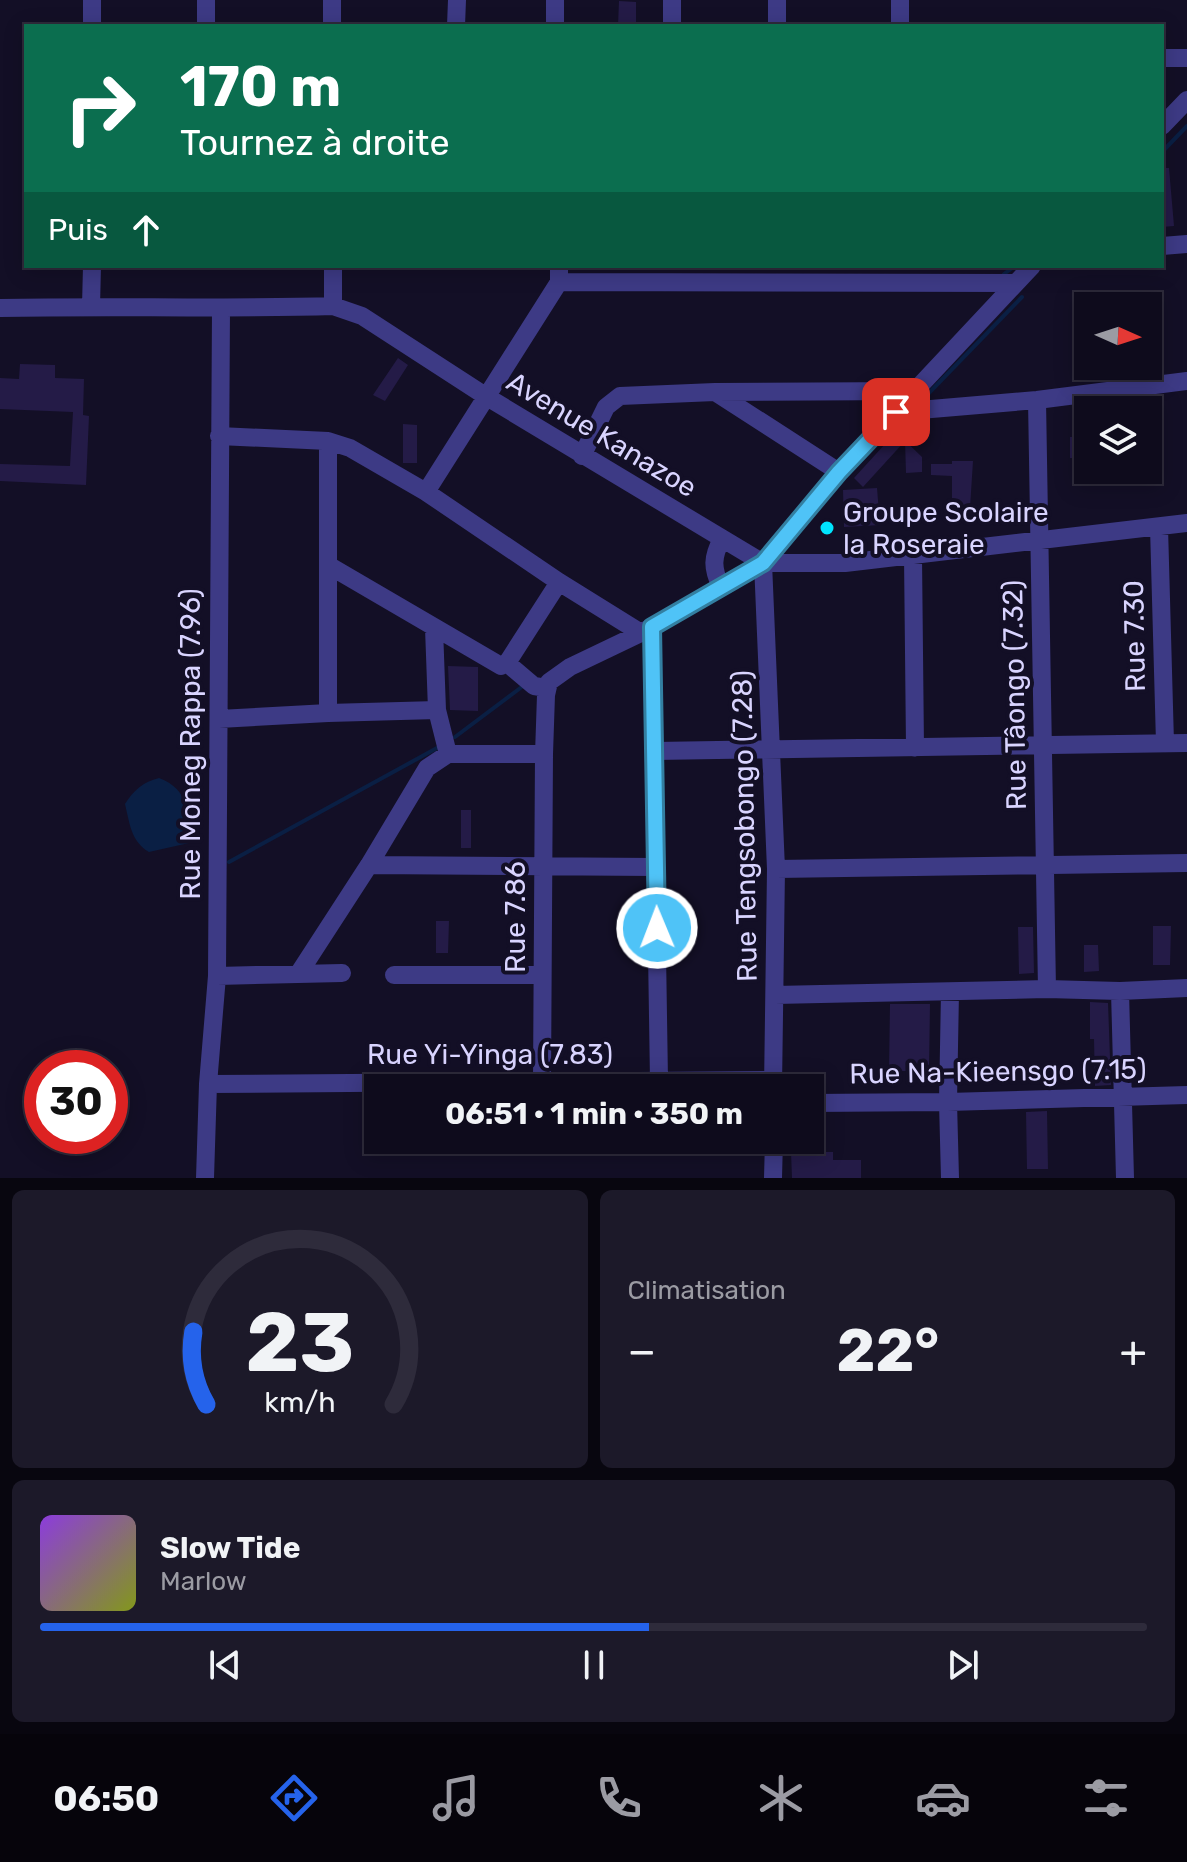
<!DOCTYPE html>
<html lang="fr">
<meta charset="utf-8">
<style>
body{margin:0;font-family:Rubik,sans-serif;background:#1c1929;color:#f1f3f6;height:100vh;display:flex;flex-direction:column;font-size:30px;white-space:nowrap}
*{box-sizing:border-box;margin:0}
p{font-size:26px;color:#9b9ba3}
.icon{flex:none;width:44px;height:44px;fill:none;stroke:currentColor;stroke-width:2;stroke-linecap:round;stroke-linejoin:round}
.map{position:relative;height:1178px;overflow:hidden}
.details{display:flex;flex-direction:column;gap:12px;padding:12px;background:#08060f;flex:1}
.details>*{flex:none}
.banner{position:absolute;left:24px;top:24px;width:1140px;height:244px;border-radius:0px;box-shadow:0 4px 20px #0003,0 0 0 2px #2e2b3b;background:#0b6e4f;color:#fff;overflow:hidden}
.needle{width:52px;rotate:93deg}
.fabs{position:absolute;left:1074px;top:292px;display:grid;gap:16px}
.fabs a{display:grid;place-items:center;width:88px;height:88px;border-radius:0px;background:#0e0b1c;box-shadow:0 4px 20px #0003,0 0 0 2px #2e2b3b;font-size:40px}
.speed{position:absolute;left:24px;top:1050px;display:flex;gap:16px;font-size:40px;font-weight:700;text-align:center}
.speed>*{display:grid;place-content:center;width:104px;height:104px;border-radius:50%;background:#0e0b1c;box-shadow:0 4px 20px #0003,0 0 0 2px #2e2b3b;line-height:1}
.speed .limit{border:12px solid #d22;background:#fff;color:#111}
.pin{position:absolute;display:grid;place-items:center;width:68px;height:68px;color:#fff;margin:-34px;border-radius:16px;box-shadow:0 4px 12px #0006}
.me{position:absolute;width:88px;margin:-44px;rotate:359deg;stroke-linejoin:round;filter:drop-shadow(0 0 6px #0008)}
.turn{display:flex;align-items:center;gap:28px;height:168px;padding:0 24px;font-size:36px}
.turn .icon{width:104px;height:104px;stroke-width:2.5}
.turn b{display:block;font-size:56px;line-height:68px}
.then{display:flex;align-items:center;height:76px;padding:0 24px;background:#0003;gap:16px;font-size:30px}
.big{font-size:60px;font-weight:700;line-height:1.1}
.details .widget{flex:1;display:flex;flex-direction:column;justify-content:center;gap:12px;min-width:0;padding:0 28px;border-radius:12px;background:#1c1929}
.details .dial{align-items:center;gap:0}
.dial svg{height:208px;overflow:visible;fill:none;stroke:#2e2b3b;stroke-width:7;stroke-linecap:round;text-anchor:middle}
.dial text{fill:#f1f3f6;stroke:none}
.song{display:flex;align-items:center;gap:24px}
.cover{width:96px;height:96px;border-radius:12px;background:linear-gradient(135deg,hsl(270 70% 55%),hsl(70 70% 35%))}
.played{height:8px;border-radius:4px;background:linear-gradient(90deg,#2563eb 55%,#2e2b3b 55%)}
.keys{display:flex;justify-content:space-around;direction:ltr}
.heat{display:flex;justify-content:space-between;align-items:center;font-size:44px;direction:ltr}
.details .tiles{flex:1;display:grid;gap:12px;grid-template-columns:1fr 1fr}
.widget:last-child{grid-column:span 2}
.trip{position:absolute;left:364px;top:1074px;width:460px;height:80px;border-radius:0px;background:#0e0b1c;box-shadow:0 4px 20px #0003,0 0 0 2px #2e2b3b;font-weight:700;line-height:80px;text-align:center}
.dock{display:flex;height:128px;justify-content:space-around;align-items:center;background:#06040b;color:#9b9ba3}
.dock .icon{width:56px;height:56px}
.dock .current{color:#2563eb}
.dock b{font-size:36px;color:#f1f3f6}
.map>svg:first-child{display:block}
.water{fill:#0a1f44}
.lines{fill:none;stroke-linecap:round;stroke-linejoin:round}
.stream{stroke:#0a1f44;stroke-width:4}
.building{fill:#241b47}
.minor{stroke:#3d3a85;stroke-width:18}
.route-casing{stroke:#337fa1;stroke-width:20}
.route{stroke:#4fc3f7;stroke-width:14}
.poi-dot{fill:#00e5ff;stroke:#130f26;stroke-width:3}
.labels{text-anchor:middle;stroke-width:8;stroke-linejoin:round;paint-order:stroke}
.street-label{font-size:28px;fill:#d9d4ff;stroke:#130f26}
.poi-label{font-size:28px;fill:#d9d4ff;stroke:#130f26;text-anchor:start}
</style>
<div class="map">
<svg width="1187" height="1178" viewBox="0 0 1187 1178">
<rect width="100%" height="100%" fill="#130f26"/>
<!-- water -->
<path class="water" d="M159 778C189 789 190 815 189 843L149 852C131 841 130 825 125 804 134 790 143 782 159 778Z"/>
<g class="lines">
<!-- stream -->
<path class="stream" d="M1162 152 1187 126
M1004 274 1015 266
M926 396 1022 297
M455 737 523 686
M229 862 437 748"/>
</g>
<!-- building -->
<path class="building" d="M619 1 636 2V26H618Z
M1162 168H1169L1174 226 1162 227Z
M398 358 408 365 385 401 373 395Z
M20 364 55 365V378L84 379 83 415 89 416 86 485 0 481V464L70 466 73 412 0 409V378L19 379Z
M403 424 417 425V463H403Z
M896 432 922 457V472L906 473 905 441 863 487 854 478Z
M1070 437H1088V458H1070Z
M952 461H973L970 508 952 507V476L931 475V464H952Z
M877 488 880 525 844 527 843 490Z
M448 666 478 667V711L450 710Z
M461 810H471V848H461Z
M436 921H449L448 953H436Z
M1153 926H1171L1170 965H1153Z
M1018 927H1033L1034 973 1019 974Z
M1084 945H1098L1099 971 1084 972Z
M1090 1002 1108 1003 1111 1085 1095 1086 1094 1039H1090Z
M890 1004H930L929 1071H889Z
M1047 1111 1048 1169H1027L1026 1112Z
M791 1152H833V1160H861V1178H792Z"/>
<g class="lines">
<!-- minor -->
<path class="minor" d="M92 0V26
M206 0V26
M332 0V26
M555 0V26
M672 0V26
M900 0V26
M456 26 457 0
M777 26V0
M1162 58H1187
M1162 126 1187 100
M1162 246 1187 244
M333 266V306
M559 282 1016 283
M91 306 92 266
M0 308C111 306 222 309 333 306L362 316 487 397 763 563H845L1187 523
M715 392 839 472
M1037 400 1047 989
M896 412 1037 400 1187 381
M219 436 328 441 350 448 426 492 559 582 641 633
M582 456 606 407 620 396 715 392 915 391
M426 492 559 282V266
M1159 527 1165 743
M913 556 915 748
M763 563 776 869 773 1088
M328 565 501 666 507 663 559 582
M721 587C712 568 712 557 722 539
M652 627 659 1081
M434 628 437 710 448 754
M507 663 534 686 547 688
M328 713V441
M219 719 328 713 437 710
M655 751 1187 743
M369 865 656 867
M776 869 1187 863
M299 973 369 865 427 768 448 754H544
M394 975H542
M217 976 342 973
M1120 991 1125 1178
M775 995 1047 989 1120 991 1187 988
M542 1081 544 754 546 695 549 682 570 667 641 633 763 563 839 472 1032 266
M208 1084 773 1080
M810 1103 948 1102 1187 1095
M205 1178 208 1084 217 976 221 309
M773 1178 774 1140
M950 1178 948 1102 950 992"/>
</g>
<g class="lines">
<defs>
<path id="route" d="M657 928 652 627 763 563 839 472 896 412"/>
</defs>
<!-- route casing -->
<use href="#route" class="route-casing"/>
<!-- route -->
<use href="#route" class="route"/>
</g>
<!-- markers -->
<circle class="poi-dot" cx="827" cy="528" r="8"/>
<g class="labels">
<!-- street labels -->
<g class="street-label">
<text transform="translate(602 434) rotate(31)" y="10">Avenue Kanazoe</text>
<text transform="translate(1134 636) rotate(-91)" y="10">Rue 7.30</text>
<text transform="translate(1014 695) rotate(-91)" y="10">Rue Tâongo (7.32)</text>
<text transform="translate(190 744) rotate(-90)" y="10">Rue Moneg Rappa (7.96)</text>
<text transform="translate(744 826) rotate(-91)" y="10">Rue Tengsobongo (7.28)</text>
<text transform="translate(515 917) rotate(-90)" y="10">Rue 7.86</text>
<text x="490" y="1064">Rue Yi-Yinga (7.83)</text>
<text transform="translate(998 1071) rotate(-1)" y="10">Rue Na-Kieensgo (7.15)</text>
</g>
<!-- poi labels -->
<g class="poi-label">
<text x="843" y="522">Groupe Scolaire<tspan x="843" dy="32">la Roseraie</tspan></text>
</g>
</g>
</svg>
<div class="fabs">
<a><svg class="needle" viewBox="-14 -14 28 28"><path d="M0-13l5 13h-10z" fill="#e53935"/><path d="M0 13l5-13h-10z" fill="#9b9ba3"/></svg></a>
<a><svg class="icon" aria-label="layers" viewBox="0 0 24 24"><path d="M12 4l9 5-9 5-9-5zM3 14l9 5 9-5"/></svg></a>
</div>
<div class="speed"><div class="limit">30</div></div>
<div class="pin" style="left:896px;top:412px;background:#d93025"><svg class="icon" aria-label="arrive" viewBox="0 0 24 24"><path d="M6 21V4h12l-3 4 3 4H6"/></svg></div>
<svg class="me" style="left:657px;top:928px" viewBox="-20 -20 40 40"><circle r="17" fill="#4fc3f7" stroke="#fff" stroke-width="3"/><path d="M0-11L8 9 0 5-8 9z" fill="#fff"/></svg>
<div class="trip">06:51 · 1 min · 350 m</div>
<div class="banner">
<div class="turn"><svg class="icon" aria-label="right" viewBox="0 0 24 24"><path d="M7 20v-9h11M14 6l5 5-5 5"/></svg><div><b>170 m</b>Tournez à droite</div></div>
<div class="then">Puis<svg class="icon" aria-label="ahead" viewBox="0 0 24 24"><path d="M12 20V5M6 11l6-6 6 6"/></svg></div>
</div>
</div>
<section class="details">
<div class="tiles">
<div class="widget dial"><svg viewBox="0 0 100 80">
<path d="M14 69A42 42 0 1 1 86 69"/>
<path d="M14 69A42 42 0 0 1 9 41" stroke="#2563eb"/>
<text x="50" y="56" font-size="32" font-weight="700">23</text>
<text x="50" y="72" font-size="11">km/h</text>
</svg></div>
<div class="widget"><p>Climatisation</p>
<div class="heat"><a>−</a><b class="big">22°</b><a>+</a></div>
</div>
<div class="widget">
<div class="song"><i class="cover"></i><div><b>Slow Tide</b><p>Marlow</p></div></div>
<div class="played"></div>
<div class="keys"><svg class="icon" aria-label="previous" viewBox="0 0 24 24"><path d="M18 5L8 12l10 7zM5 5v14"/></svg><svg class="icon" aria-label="pause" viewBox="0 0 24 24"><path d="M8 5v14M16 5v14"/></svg><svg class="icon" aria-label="next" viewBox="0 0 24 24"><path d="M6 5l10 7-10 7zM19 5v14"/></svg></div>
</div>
</div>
</section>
<nav class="dock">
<b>06:50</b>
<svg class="icon current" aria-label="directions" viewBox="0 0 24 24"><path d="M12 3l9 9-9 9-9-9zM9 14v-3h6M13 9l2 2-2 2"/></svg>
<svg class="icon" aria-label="music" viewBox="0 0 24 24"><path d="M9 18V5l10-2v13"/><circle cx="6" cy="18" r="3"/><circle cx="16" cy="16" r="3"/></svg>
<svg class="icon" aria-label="phone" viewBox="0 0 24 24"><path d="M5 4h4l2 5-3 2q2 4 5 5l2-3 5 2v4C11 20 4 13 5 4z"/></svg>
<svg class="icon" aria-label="climate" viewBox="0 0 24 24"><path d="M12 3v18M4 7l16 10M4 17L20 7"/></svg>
<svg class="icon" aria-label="car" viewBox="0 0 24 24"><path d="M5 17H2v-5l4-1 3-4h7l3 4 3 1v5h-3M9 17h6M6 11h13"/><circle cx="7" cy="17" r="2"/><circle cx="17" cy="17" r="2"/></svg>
<svg class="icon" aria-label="filters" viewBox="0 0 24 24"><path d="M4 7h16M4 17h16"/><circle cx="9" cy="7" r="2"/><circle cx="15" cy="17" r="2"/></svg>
</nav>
